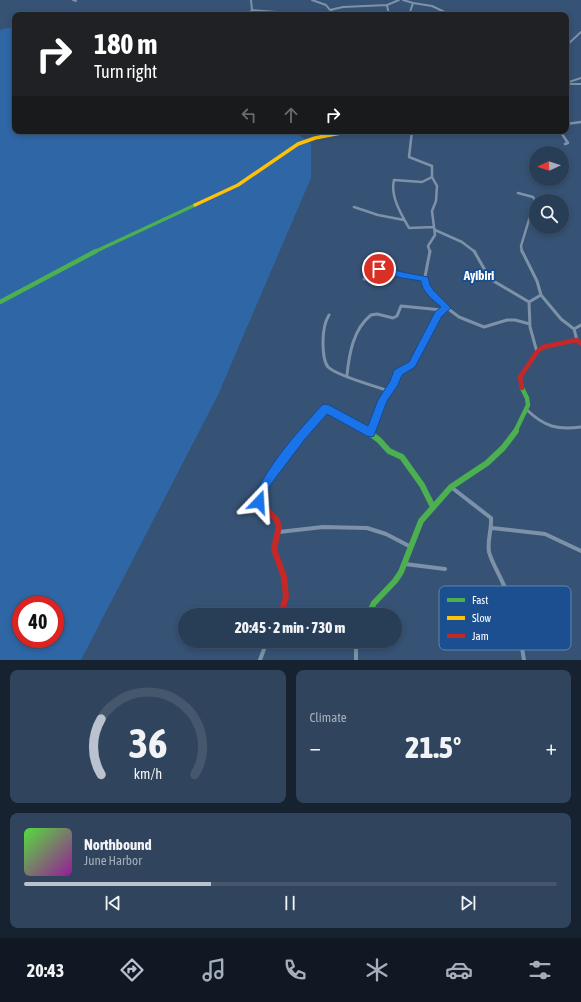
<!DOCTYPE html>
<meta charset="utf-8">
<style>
body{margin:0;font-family:"Asap Condensed",sans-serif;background:#30455d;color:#f1f3f6;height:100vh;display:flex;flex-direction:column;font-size:15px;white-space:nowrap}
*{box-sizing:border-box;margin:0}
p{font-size:13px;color:#a5aeba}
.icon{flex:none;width:22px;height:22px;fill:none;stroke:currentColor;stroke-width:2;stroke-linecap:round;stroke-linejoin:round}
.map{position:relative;height:660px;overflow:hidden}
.side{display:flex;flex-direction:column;gap:10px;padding:10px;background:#162230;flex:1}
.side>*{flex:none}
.guide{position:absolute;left:12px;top:12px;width:557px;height:122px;border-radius:8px;box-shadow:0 2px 6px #0003,0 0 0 1px #44576d;background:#202124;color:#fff;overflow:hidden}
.needle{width:26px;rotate:266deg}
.fabs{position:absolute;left:529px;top:146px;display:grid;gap:8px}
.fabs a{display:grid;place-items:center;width:40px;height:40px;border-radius:50%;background:#283e57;box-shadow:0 2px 6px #0003,0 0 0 1px #44576d;font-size:20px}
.speed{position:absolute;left:12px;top:596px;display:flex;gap:8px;font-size:20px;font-weight:700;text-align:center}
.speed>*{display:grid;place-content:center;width:52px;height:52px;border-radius:50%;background:#283e57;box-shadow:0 2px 6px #0003,0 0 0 1px #44576d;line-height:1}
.speed .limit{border:6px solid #d22;background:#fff;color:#111}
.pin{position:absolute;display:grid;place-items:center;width:34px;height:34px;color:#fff;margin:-17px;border:2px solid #fff;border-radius:50%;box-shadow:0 1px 4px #0007}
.me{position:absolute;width:44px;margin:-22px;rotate:20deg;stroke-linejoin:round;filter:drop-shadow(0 0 3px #0008)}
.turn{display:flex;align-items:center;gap:14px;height:84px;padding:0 16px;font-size:18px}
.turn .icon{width:52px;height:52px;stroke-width:2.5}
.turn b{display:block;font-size:28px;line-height:34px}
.lanes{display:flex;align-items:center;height:38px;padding:0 16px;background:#0003;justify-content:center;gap:20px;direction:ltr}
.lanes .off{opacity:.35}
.big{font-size:30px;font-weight:800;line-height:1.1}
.side .widget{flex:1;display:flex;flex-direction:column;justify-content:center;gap:6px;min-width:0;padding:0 14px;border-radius:8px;background:#30455d}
.side .dial{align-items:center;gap:0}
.dial svg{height:104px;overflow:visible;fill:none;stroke:#44576d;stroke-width:7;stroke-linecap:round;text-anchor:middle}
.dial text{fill:#f1f3f6;stroke:none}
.song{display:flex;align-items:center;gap:12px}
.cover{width:48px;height:48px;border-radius:6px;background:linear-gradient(135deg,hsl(110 70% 55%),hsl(300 70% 35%))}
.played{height:4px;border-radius:2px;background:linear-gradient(90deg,#b9c2ce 35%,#44576d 35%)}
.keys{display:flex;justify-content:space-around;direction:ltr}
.heat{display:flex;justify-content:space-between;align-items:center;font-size:22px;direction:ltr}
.side .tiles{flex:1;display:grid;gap:10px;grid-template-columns:1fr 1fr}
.widget:last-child{grid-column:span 2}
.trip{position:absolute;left:178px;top:608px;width:224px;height:40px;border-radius:20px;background:#283e57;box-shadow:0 2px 6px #0003,0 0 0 1px #44576d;font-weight:800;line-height:40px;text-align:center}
.dock{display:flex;height:64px;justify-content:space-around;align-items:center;background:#101923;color:#a5aeba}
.dock .icon{width:28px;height:28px}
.dock .on{color:#b9c2ce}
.dock b{font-size:18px;color:#f1f3f6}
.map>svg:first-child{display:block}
.green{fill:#2f66a5;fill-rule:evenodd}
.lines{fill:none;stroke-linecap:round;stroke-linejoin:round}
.street-far3{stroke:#7d92a8;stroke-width:2}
.street-far2{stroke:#7d92a8;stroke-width:2.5}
.street-far1{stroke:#7d92a8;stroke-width:3}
.street{stroke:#7d92a8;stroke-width:4}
.fast-far2{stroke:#4caf50;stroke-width:3.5}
.fast-far1{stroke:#4caf50;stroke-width:4.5}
.fast{stroke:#4caf50;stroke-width:6}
.slow{stroke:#ffc107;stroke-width:3.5}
.jam-far1{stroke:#c62828;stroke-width:4.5}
.jam{stroke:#c62828;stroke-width:6}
.route{fill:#1a73e8;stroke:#114b97}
.labels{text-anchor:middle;stroke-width:4;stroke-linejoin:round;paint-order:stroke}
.quarter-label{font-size:13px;font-weight:bold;fill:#fff;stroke:#1b4f8f}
.key{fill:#1b4f8f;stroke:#5f84b1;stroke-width:1}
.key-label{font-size:11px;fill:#fff}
</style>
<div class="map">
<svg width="581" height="660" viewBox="0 0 581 660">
<rect width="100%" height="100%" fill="#365274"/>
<!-- green -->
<path class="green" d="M15 26V131H294L311 144V178L218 395 81 660H0V30ZM21 605H55V639H21Z"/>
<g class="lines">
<!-- street-far3 -->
<path class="street-far3" d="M73 0 76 1
M312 0 326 5 330 10 338 15
M403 0 413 3 409 15
M413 3 432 6 451 15
M252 10 277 12 266 15
M330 10 343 7 387 5
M247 15 252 10 251 0
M389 15 387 5 399 0
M566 46 581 32
M566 83 581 78
M567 84H581"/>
<!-- street-far2 -->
<path class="street-far2" d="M566 124 581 122
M412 131 409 157 432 166V177L437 186 436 201 432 211 435 235 428 246 430 252
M560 131 568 143 565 144
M432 177 422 182 394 180C390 196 401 214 409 228L434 227
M518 193 533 197 535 200 521 246 522 252
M354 207 378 215 404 220
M435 230 462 242 475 252"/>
<!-- street-far1 -->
<path class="street-far1" d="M474 251 490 279 529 302
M522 251 537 281 541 295 529 302 530 327 537 352
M364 279H373L380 269 425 279
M541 295 561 319 574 329
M447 308 459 317 484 327 507 320H515L530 324
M329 315C324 323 323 333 323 342 323 349 323 361 328 367 337 376 375 386 389 391
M577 340 574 329 581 325
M347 375C349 355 353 329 371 315L377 314 393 318 397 316 401 306 442 310
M527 410C545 427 557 430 581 427
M372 432 383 400 395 382 398 373 412 364 438 314 447 308 431 293 424 282 430 251"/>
<!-- street -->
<path class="street" d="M371 433 372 431
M451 487 491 518C492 529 487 540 489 552 493 566 502 578 506 591 514 613 521 637 524 660
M492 528 545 534 581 551
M279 532 323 527 367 528 386 534 411 547
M405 564 445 569
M356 641V660
M260 660 267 641"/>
<!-- fast-far2 -->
<path class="fast-far2" d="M94 252 195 205"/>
<!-- fast-far1 -->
<path class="fast-far1" d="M0 302 96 251
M307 429 325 408 368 432
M515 432 528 405 527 398 522 388"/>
<!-- fast -->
<path class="fast" d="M367 431 379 440 389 451 402 457 422 485 433 507
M368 615 374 603 395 581 401 572 421 521 451 487 487 463 503 448 516 431"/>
<!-- slow -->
<path class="slow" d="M195 205 238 185 298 144 315 138 351 131"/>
<!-- jam-far1 -->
<path class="jam-far1" d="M522 388 520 377 537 352 543 347 577 340 581 344
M305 432 307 429"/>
<!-- jam -->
<path class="jam" d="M281 615 286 596 284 577 274 549 279 526 276 519 262 505 259 499 280 463 306 431"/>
</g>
<!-- route -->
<path class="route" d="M379 266 402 272 428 277 430 285 434 291 451 308 442 316 415 367 402 375 398 385 387 401 374 436 371 437 367 436 327 414 305 439 271 484 264 499 263 506 259 508 255 506 253 499C269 463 296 434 322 405L325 404 329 405 368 426 378 400 390 381 394 370 409 362 435 312 441 307C433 300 422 292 421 281L402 278 376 271 375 269 376 267Z"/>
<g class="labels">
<!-- quarter labels -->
<g class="quarter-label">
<text x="479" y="280">Ayibiri</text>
</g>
</g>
<!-- legend -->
<rect x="439" y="586" width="132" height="64" rx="6" class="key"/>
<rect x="447" y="598" width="18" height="4" fill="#4caf50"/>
<rect x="447" y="616" width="18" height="4" fill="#ffc107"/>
<rect x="447" y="634" width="18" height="4" fill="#c62828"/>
<g class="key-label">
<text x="472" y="604">Fast</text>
<text x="472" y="622">Slow</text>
<text x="472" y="640">Jam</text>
</g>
</svg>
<div class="fabs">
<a><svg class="needle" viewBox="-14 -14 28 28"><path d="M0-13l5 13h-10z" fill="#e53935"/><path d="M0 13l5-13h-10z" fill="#a5aeba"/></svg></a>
<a><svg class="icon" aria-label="search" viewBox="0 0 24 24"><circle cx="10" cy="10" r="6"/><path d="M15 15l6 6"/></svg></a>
</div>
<div class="speed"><div class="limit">40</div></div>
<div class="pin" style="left:379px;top:269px;background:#d93025"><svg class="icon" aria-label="arrive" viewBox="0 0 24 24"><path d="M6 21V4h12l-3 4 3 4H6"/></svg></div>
<svg class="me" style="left:259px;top:502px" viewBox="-20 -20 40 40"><path d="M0-17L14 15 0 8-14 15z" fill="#1a73e8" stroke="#fff" stroke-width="4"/></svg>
<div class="trip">20:45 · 2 min · 730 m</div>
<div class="guide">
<div class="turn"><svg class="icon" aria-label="right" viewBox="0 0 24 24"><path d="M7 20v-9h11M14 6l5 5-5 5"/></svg><div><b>180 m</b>Turn right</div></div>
<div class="lanes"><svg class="icon off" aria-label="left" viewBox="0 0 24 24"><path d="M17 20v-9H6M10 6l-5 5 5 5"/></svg><svg class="icon off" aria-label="ahead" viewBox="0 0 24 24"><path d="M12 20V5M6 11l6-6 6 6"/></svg><svg class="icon" aria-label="right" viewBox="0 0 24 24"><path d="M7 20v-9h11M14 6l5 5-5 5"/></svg></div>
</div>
</div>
<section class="side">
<div class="tiles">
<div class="widget dial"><svg viewBox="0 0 100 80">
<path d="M14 69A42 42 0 1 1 86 69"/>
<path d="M14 69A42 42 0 0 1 14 26" stroke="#b9c2ce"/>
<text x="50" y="56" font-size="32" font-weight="700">36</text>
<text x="50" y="72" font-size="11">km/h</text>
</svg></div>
<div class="widget"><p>Climate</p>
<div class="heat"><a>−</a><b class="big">21.5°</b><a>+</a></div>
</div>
<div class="widget">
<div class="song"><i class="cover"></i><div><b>Northbound</b><p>June Harbor</p></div></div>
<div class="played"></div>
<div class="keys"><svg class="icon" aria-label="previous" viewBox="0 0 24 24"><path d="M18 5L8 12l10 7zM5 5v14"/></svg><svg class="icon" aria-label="pause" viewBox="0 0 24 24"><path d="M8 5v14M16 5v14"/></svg><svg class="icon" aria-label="next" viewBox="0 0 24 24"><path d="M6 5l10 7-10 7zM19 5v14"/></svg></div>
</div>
</div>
</section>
<nav class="dock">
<b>20:43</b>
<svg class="icon on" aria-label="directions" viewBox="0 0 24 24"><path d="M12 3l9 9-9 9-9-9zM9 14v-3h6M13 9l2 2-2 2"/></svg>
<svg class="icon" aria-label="music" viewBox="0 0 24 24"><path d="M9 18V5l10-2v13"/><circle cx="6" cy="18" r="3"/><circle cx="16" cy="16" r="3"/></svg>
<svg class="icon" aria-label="phone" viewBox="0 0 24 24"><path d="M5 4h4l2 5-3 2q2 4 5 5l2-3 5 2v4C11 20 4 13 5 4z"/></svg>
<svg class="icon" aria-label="climate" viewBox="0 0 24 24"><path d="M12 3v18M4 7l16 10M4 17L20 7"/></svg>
<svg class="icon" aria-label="car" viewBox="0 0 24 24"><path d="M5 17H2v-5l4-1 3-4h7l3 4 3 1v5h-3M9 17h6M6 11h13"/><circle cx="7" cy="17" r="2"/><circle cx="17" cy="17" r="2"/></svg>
<svg class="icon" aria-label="filters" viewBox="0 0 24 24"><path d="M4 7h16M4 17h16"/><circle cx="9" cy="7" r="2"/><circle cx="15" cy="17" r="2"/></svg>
</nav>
